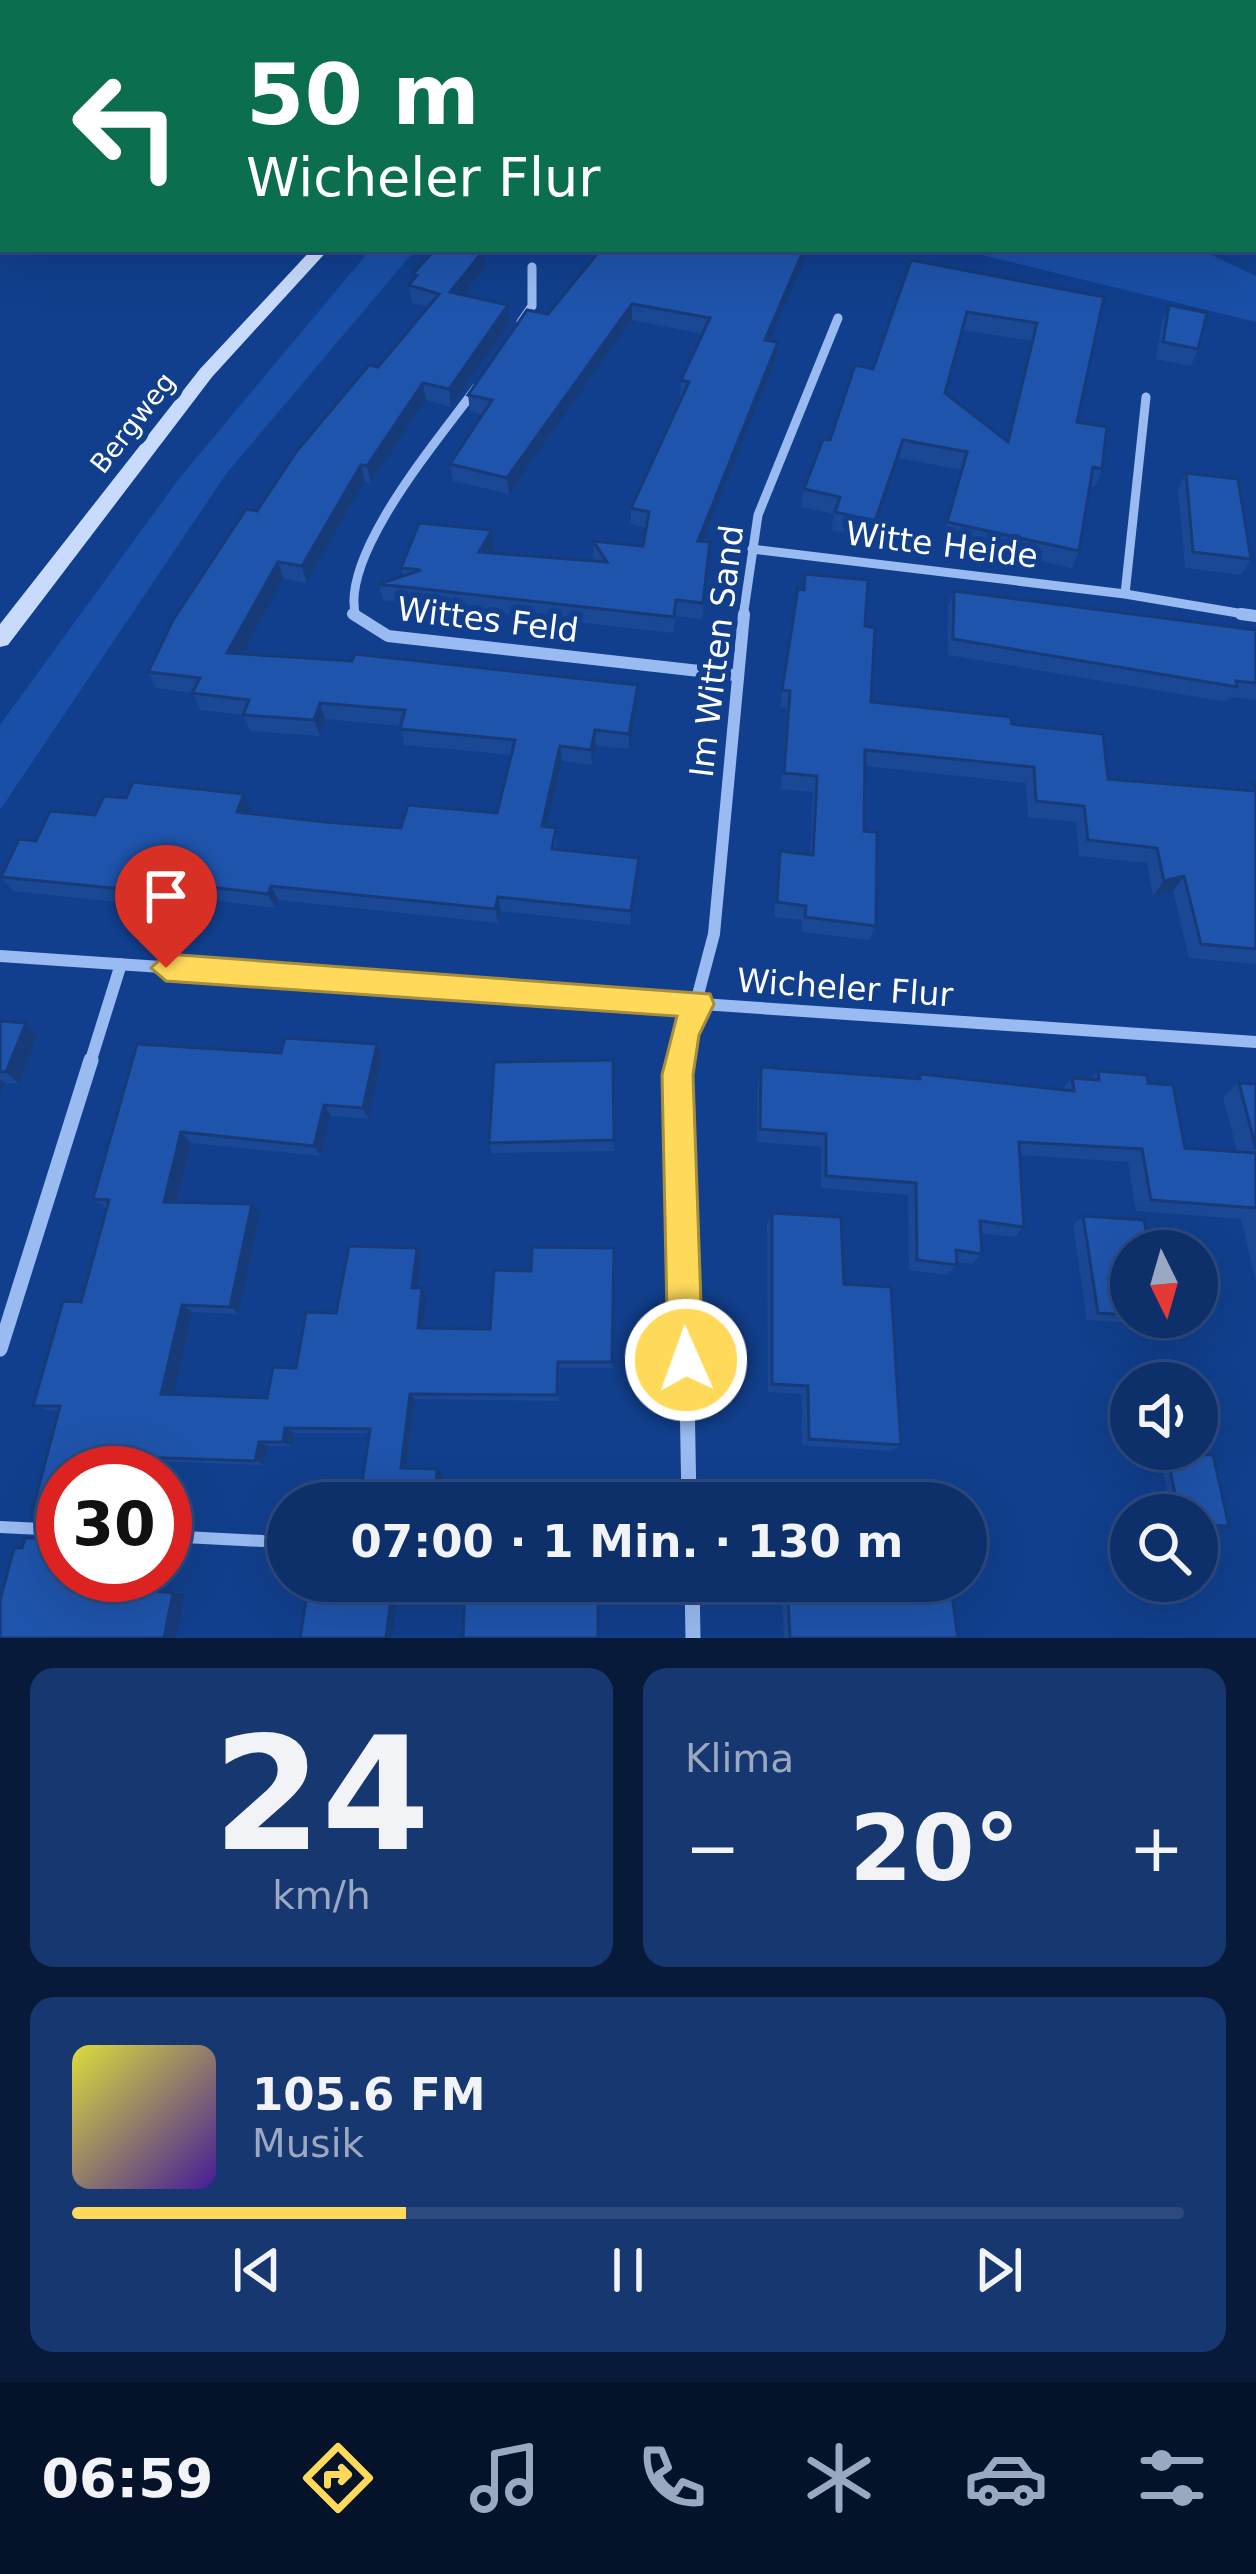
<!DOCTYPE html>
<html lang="de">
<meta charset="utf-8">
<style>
body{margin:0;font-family:"DejaVu Sans",sans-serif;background:#163770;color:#f1f3f6;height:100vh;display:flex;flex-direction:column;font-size:45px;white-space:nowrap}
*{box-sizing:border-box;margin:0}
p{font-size:39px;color:#9aa9c1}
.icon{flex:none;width:66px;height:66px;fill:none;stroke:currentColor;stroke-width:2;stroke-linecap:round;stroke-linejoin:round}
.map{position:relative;height:1638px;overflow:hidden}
.drawer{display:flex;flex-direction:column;gap:30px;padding:30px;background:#071a3a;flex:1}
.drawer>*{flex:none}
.guide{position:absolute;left:0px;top:0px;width:1257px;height:252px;box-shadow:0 12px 48px #0002,0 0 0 3px #2d4a7e;background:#0b6e4f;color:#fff;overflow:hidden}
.needle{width:78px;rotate:175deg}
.fabs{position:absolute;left:1110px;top:1230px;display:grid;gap:24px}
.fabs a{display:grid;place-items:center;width:108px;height:108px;border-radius:50%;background:#0d2f6a;box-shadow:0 12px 48px #0002,0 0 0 3px #2d4a7e;font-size:60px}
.speed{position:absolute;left:36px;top:1446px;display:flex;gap:24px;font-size:60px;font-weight:700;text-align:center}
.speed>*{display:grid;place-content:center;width:156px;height:156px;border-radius:50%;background:#0d2f6a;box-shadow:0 12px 48px #0002,0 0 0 3px #2d4a7e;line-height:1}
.speed .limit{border:18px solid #d22;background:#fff;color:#111}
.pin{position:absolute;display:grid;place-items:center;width:102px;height:102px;color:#fff;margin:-123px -51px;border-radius:50% 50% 50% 0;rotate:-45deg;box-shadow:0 0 12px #0007}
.pin .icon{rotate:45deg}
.me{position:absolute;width:132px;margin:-66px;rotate:358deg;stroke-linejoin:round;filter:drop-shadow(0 0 9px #0008)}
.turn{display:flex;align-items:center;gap:42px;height:252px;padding:0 48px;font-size:54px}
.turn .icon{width:156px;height:156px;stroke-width:2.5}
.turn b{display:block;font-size:84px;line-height:102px}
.big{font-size:90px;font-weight:800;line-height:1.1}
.drawer .tile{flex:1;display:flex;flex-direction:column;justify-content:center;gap:18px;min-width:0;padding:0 42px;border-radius:24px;background:#163770}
.drawer .dial{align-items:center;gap:0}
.dial b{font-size:156px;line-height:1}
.song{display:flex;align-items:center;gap:36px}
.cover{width:144px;height:144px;border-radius:18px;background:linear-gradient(135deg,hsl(60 70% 55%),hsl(260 70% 35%))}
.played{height:12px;border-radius:6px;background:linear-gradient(90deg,#ffda5a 30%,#2d4a7e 30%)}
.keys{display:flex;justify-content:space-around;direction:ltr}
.heat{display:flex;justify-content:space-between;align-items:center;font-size:66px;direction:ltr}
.drawer .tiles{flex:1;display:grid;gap:30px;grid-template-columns:1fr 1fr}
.tile:last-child{grid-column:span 2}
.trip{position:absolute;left:267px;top:1482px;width:720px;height:120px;border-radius:60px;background:#0d2f6a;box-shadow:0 12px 48px #0002,0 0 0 3px #2d4a7e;font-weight:800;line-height:120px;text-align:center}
.tabs{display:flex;height:192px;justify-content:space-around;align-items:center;background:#05132a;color:#9aa9c1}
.tabs .icon{width:84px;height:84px}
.tabs .active{color:#ffda5a}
.tabs b{font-size:54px;color:#f1f3f6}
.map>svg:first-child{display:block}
.green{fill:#194fa7}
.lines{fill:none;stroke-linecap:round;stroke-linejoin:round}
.service{stroke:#99bbf2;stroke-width:12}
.minor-far2{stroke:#99bbf2;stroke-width:9}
.minor-far1{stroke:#99bbf2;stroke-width:12}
.minor{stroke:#99bbf2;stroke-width:15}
.secondary{fill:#c8dbfc;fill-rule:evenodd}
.wall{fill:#1b4894;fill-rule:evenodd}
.shaded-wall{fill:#163b78}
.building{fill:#1f54ac;stroke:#163b78;stroke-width:3;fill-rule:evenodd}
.route{fill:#ffda5a;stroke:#a68e3a;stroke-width:3}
.labels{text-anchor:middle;stroke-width:12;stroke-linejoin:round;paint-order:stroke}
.far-street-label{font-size:27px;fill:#fff;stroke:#113f8d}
.street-label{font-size:33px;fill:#fff;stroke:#113f8d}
</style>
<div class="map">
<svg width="1256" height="1638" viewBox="0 0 1256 1638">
<rect width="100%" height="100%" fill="#113f8d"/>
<!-- green -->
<path class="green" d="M0 0H553L3 3 0 42Z
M608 0H1199V3H604Z
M371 249H416L226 474 0 810V725L178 480Z
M958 249H1199L1256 276V322Z"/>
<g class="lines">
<!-- service -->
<path class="service" d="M0 1527 63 1530
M165 1536 262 1541"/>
<!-- minor-far2 -->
<path class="minor-far2" d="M521 322 532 306V267
M752 549 1125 594 1256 616
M1125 594 1146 397
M356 617C338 556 440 438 476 388
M743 617 758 515 838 318"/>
<!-- minor-far1 -->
<path class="minor-far1" d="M353 614 388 636 735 675
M1241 614 1256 616
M0 956 1256 1042
M90 1063 121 964
M680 1063 714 934 744 614"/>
<!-- minor -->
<path class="minor" d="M681 1060 689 1503
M0 1349 91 1060
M692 1581 693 1638"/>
<!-- secondary -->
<path class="secondary" d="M564 0H578L563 3Z
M312 249H329L212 377 8 645 0 647V624L200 369Z"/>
</g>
<!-- wall -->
<path class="wall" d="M1256 1V90L1254 88V3Z
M601 249 770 341 776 359 703 542 709 559 702 619 676 616 673 633 383 600 379 584 403 576 401 568 492 530 494 547 490 553 596 561 593 557V541L643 546 646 528 631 524V508L682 397H680L681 380 703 334 632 320 509 494 453 481 450 464 483 415 470 411 468 395 548 314Z
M911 260 1104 297 1077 422 1102 469 1095 487 1090 486 1079 551 1072 568 942 539 962 470 899 458 871 539 831 530 834 514 801 507 804 489 830 440 873 369ZM963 330 1032 341 1007 441 945 393Z
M486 267 464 295 510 322 451 407 426 400 371 483 365 482 307 583 284 579 242 654 638 701 629 749 596 746 592 765 562 761 547 827 556 828V850L639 858 631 925 501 911 498 923 278 900 275 908 176 896 172 908 13 891 1 877 36 841 95 815 251 809 250 813 401 828 497 813 512 755 404 745 401 726 325 719 320 736 250 731 243 715 200 710 193 693 156 688 148 672 257 511 428 307 412 303 409 285 414 279 413 274Z
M1169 305 1198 349 1191 366 1156 359 1162 322Z
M1186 473 1251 559 1241 575 1185 568 1178 489Z
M805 574 865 626 871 702 1012 724 1108 779 1248 791 1253 784H1256V964L1189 958 1173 891 1153 896 1147 863 1079 856 1076 822 1028 817 1026 783 865 766 864 831 876 926 870 940 802 932V920L774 917 780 851 810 855 813 792 781 789 787 708 780 707 798 588 802 590Z
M954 591 1256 630V700L1230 697 1227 702 948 655V607Z
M0 1021 26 1023 38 1034 19 1084 5 1083 0 1097Z
M285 1038 377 1044 382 1056 369 1119 331 1116 321 1156 191 1143 176 1202 252 1204 260 1213 239 1314 192 1312 174 1395 267 1398 273 1367 296 1368 306 1312 336 1313 349 1246 417 1248 421 1256 417 1288H422L427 1296 423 1328 490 1329 494 1270 531 1271 532 1247 614 1248 613 1368H560L559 1401 415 1399 407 1468 437 1469 442 1472 440 1503H359L369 1433H294L292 1446H268L264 1465 150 1461 147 1473H63V1575H89L87 1584 185 1593 176 1638H0V1600L14 1548H22L25 1538H52L59 1530 54 1519 31 1516 59 1411 48 1410 33 1406 63 1301 81 1302 107 1208 93 1199 137 1044 281 1053Z
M613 1060 614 1151 492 1153 489 1143Z
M761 1067 917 1079 920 1074 1062 1089 1072 1078 1091 1079 1098 1071 1148 1083 1185 1148 1237 1151 1223 1097 1239 1083 1256 1084V1282L1241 1219 1136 1211 1128 1162 1020 1155 1024 1227 1014 1237 981 1233 982 1254 972 1264 957 1262V1265L947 1275 909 1270 908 1195 821 1188V1147L757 1142 758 1081Z
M772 1213 844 1284 901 1445 891 1451 802 1445V1394L768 1392 767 1225Z
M1083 1216 1131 1251V1317H1161L1149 1324 1087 1320 1073 1225Z
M1167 1454 1229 1526 1197 1527V1515H1172L1160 1456Z
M826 1581H950L958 1638H784L782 1600 827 1599Z"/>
<!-- shaded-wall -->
<path class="shaded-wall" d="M804 249H809L763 357 765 340Z
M484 250 486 267 452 309 450 292Z
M632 304V320L509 494 507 478Z
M508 305 510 322 451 407 449 389Z
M778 342 776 359 697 557 698 541Z
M423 383 426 400 371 483 367 466Z
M903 440 899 458 871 539 875 521Z
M361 465 365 482 307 583 302 566Z
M492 530 494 547 481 568 479 552Z
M278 562 284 579 234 670 227 653Z
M638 685V701L629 749V734Z
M320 703 325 719 320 736 314 720Z
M595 730 596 746 592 765 591 750Z
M560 746 562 761 544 841 542 826Z
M244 794 251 809 245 827 237 812Z
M639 858 638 873 631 925V911Z
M1184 876 1173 891 1153 896 1164 881Z
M167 882 176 896 172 908 163 893Z
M271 886 278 900 275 908 268 894Z
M498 897 501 911 498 923 495 909Z
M26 1023 38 1034 19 1084 6 1072Z
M377 1044 382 1056 369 1119 363 1108Z
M0 1079 5 1083 0 1097Z
M324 1105 331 1116 321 1156 314 1146Z
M181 1132 191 1143 174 1211 164 1202Z
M252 1204 260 1213 239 1314 230 1307Z
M417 1248 421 1256 416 1296 412 1288Z
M422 1288 427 1296 422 1335 418 1328Z
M182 1305 192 1312 173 1400 161 1394Z
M410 1394 415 1399 406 1471 401 1468Z
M285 1428 294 1433 292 1446 283 1442Z
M259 1442 268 1446 264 1465 255 1461Z
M138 1457 150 1461 147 1473H134Z
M437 1469 442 1472 440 1503H435Z
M75 1575H89L87 1584 73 1583Z
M393 1581H399L392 1638H386Z
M173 1593H185L176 1638H164Z"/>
<!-- building -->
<path class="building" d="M1256 1V62L1254 61V3H1252Z
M1254 169H1256V214H1254Z
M435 249 484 250 450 292 508 305 449 389 423 383 367 466 361 465 302 566 278 562 227 653 352 661 355 654 638 685 629 734 595 730 591 750 560 746 542 826 556 828 552 849 639 858 631 911 498 897 495 909 271 886 268 894 167 882 163 893 1 877 19 839 36 841 50 811 95 815 104 796 126 798 133 782 244 794 237 812 326 822 401 828 408 805 497 813 515 740 400 729 405 710 320 703 314 720 243 715 249 700 192 693 200 678 148 672 173 620 246 509 257 511 296 452 369 365 378 367 439 294 409 285 417 275 413 274Z
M601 249H804L765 340 778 342 698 541 710 542 703 603 676 600 674 617 379 584 421 570 401 568 419 523 492 530 479 552 607 562 593 541 643 546 649 512 631 508 689 382 681 380 710 318 632 304 507 478 450 464 492 400 468 395 527 310 548 314Z
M911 260 1104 297 1077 422 1107 427 1102 469 1093 467 1079 551 947 522 967 452 903 440 875 521 835 512 840 497 804 489 823 439 830 440 855 365 873 369ZM967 312 1037 323 1008 442 945 393Z
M1169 305 1207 313 1198 349 1163 342Z
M1186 473 1238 479 1251 559 1193 552Z
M805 574 868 580 865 626 875 628 871 702 1011 717 1012 724 1103 734 1108 779 1255 791 1253 784H1256V949L1201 944 1184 876 1164 881 1157 848 1088 840 1084 806 1036 801 1034 767 865 750 864 831 877 832 876 926 805 917 806 906 777 902 780 851 813 855 817 776 784 773 790 691 782 690 798 588 804 590Z
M954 591 1256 630V683L1236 681 1237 687 953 639Z
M0 1021 26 1023 6 1072H0Z
M285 1038 377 1044 363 1108 324 1105 314 1146 181 1132 164 1202 252 1204 230 1307 182 1305 161 1394 267 1398 273 1367 296 1368 306 1312 336 1313 349 1246 417 1248 412 1288H422L418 1328 490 1329 494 1270 531 1271 532 1247 614 1248 612 1362H558L557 1395 410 1394 401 1468 437 1469 435 1503H359L370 1429 285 1428 283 1442H259L255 1461 138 1457 134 1473H63V1575H75L73 1583 173 1593 164 1638H0V1600L14 1548H22L25 1538H52L59 1530 53 1518 31 1516 60 1406H33L63 1301 81 1302 109 1200 93 1199 137 1044 281 1053Z
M613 1060 614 1140 489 1143 494 1062Z
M761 1067 920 1079V1074L1074 1091 1072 1078 1099 1080 1098 1071 1147 1075 1148 1083 1173 1085 1185 1148 1256 1153V1208L1151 1200 1142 1149 1019 1142 1024 1227 980 1221 982 1254 956 1250 957 1265 917 1260 916 1183 826 1176V1134L760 1129Z
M1239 1083 1256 1084V1149Z
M772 1213 841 1217 844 1284 891 1287 901 1445 809 1439 808 1386 772 1384Z
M1083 1216 1144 1220 1150 1251H1131V1315L1098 1313Z
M1167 1454 1213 1455 1229 1526 1197 1525V1515H1179Z
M309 1581H393L386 1638H300Z
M465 1581H598V1638H463Z
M833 1581H950L958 1638H790L788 1599H835Z"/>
<!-- route -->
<path class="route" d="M166 954 710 994 714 1004 699 1035 693 1075 703 1360 698 1373 686 1378 673 1373 668 1360 662 1075 677 1016 166 981 151 968Z"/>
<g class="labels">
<!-- far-street labels -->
<g class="far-street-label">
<text transform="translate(133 423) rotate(-52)" y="9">Bergweg</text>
</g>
<!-- street labels -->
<g class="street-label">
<text transform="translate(942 544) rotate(7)" y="12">Witte Heide</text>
<text transform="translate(488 619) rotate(7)" y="12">Wittes Feld</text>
<text transform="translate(716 651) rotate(-83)" y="12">Im Witten Sand</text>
<text transform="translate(845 987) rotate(4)" y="12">Wicheler Flur</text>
</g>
</g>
</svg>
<div class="fabs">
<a><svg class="needle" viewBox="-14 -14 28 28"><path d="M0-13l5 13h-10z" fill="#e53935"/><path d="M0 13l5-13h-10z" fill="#9aa9c1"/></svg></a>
<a><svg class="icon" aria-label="sound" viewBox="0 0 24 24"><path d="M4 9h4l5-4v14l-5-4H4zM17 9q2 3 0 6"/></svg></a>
<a><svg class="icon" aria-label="search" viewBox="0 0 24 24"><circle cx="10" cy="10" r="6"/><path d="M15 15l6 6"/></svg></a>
</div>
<div class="speed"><div class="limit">30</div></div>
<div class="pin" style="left:166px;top:968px;background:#d93025"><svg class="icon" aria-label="arrive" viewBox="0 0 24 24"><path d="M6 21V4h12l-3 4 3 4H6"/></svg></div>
<svg class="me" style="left:686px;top:1360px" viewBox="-20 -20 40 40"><circle r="17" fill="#ffda5a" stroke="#fff" stroke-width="3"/><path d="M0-11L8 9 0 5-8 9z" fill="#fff"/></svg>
<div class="trip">07:00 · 1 Min. · 130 m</div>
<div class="guide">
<div class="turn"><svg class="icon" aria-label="left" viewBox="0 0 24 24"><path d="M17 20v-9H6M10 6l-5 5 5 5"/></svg><div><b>50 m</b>Wicheler Flur</div></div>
</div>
</div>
<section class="drawer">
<div class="tiles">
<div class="tile dial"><b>24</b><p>km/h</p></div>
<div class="tile"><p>Klima</p>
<div class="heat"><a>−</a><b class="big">20°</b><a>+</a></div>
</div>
<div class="tile">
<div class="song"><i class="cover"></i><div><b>105.6 FM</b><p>Musik</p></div></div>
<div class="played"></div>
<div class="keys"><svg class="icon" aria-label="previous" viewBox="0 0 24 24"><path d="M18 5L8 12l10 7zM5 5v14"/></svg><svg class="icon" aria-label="pause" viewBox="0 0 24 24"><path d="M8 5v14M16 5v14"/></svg><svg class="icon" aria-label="next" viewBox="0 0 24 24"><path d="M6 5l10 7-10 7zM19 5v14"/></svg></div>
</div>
</div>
</section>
<nav class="tabs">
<b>06:59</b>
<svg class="icon active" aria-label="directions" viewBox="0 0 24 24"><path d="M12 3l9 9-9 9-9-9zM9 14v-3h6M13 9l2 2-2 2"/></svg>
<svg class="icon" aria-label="music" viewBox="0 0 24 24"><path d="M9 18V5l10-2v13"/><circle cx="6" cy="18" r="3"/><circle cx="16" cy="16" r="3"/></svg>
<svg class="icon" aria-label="phone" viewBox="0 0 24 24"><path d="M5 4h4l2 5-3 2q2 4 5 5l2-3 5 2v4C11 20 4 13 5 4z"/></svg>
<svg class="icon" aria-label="climate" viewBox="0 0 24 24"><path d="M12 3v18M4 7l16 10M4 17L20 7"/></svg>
<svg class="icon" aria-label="car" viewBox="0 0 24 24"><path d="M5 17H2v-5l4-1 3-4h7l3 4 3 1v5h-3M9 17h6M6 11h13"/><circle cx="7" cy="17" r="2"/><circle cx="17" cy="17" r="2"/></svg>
<svg class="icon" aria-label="filters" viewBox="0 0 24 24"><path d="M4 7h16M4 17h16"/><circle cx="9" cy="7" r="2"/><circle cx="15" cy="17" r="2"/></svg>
</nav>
